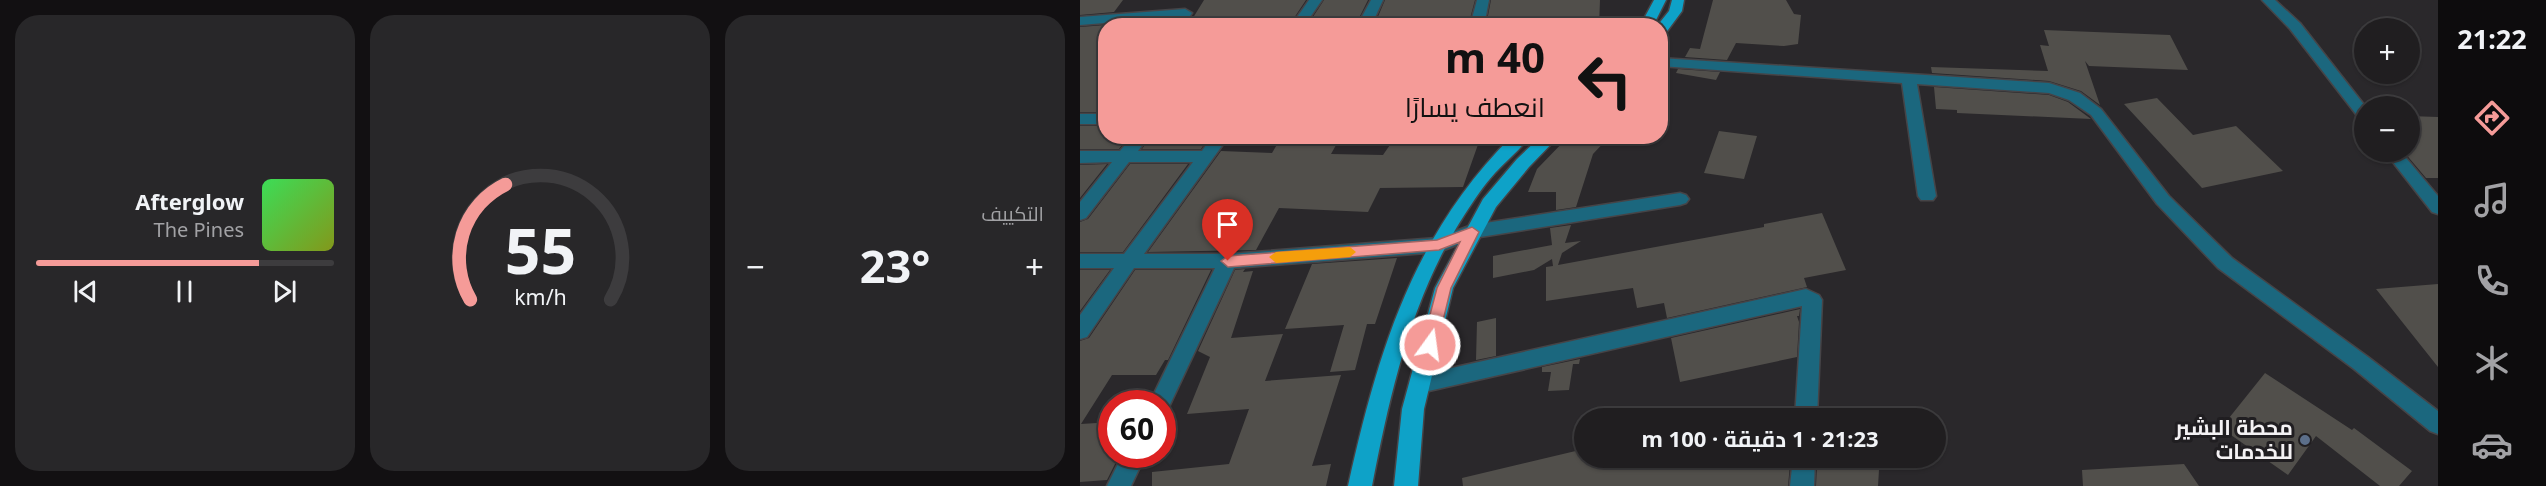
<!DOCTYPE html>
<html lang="ar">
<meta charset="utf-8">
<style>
body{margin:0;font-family:"Noto Sans",Cairo,sans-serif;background:#282729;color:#f1f3f6;direction:rtl;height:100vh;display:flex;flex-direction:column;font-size:22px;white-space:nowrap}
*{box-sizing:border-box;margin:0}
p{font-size:20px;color:#a2a2a5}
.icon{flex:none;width:33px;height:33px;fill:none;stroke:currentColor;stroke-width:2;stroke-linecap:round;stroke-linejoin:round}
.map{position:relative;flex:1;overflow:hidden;direction:ltr}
.sheet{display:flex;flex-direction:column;gap:15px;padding:15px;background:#121012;width:1080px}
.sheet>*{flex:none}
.top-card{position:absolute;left:18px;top:18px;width:570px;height:126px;border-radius:24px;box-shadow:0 2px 4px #0004,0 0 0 2px #3d3c3e;direction:rtl;background:#f59b98;color:#111;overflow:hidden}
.fabs{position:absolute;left:1274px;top:18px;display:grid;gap:12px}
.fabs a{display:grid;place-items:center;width:66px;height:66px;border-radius:50%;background:#201e20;box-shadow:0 2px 4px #0004,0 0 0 2px #3d3c3e;font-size:30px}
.speed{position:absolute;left:18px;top:390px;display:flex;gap:12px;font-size:30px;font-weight:700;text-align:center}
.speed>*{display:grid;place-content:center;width:78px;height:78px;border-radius:50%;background:#201e20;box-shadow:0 2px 4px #0004,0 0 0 2px #3d3c3e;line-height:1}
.speed .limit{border:9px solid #d22;background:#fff;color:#111}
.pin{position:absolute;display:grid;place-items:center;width:51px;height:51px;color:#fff;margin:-62px -26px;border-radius:50% 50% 50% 0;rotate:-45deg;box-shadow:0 0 6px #0007}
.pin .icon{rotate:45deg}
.me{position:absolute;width:66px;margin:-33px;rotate:14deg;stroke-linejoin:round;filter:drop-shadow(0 0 4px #0008)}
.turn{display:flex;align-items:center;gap:21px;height:126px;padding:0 24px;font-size:27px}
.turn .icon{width:78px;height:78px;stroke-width:2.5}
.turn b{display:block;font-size:42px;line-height:51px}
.big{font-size:45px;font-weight:700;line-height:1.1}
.sheet .card{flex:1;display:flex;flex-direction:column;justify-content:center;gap:9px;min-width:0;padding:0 21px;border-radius:24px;background:#282729}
.sheet .dial{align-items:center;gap:0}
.dial svg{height:156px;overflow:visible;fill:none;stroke:#3d3c3e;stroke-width:7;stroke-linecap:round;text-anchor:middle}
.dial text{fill:#f1f3f6;stroke:none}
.song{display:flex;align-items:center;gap:18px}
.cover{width:72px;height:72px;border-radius:9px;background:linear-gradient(135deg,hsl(130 70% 55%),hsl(70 70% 35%))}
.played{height:6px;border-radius:3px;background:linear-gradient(90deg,#f59b98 75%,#3d3c3e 75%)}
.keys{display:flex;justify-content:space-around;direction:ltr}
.heat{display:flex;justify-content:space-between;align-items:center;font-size:33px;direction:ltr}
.sheet .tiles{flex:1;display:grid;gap:15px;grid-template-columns:repeat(3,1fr)}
.trip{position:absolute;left:494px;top:408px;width:372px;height:60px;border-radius:30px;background:#201e20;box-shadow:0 2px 4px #0004,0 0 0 2px #3d3c3e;font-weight:700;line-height:60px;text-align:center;direction:rtl}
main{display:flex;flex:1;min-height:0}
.menu{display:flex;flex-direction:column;width:108px;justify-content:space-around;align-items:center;background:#0d0c0d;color:#a2a2a5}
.menu .icon{width:42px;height:42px}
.menu .on{color:#f59b98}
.menu b{font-size:27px;color:#f1f3f6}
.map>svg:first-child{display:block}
.building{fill:#514f4b}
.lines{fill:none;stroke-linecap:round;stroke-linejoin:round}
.street-casing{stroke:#464447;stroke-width:3}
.primary-casing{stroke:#464447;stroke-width:3}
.street{fill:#1b677e;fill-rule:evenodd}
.primary{fill:#0ea2c8;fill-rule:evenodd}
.route{fill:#f59b98;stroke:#9f6563;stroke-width:1.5}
.slow{fill:#f59e0b}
.service-dot{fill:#5c6f8a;stroke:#201e21;stroke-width:2}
.labels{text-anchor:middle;stroke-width:6;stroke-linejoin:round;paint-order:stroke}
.near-poi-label{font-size:21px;font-weight:bold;fill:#f4f2f4;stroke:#201e21;text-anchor:end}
</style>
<main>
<nav class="menu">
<b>21:22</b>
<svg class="icon on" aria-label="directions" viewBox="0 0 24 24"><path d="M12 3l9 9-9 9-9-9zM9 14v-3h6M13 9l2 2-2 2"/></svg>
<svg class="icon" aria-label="music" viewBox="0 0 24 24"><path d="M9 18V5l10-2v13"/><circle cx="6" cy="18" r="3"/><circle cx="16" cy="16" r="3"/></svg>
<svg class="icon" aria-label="phone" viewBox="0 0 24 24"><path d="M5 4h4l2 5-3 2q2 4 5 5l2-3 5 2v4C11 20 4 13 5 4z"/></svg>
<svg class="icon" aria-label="climate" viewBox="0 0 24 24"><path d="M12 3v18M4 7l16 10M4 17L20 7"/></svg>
<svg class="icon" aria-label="car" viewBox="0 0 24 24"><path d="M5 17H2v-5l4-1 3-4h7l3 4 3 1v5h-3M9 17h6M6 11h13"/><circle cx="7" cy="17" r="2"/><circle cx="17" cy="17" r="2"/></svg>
</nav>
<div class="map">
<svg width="1358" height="486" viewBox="0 0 1358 486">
<rect width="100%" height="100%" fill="#2a282b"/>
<!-- building -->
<path class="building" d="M0 0H43L34 12 0 15Z
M124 0H226L212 21 138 22 136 25 108 26Z
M244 0H288L275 26H227Z
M305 0H395L388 26H294Z
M411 0H520L519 26H406Z
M633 0H706L714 14 721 15 718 44 704 46 656 43 647 60 605 57 610 48 620 49Z
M26 25V112H0V27Z
M964 30 1090 35 1108 70 1009 66 1005 61 1020 105 1001 91 969 81 852 73 851 67 968 71 960 45 969 46Z
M598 69 640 72 636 80 596 73Z
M854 87 969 95 988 102 1011 119 877 113V110L856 109Z
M1077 98 1113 135 1156 126 1203 171 1122 188 1044 104Z
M1329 116 1358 117V178H1346L1324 152H1329Z
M0 126H26V136H49L39 149H0Z
M639 131 677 136 664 179 624 173Z
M71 136H114L129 137 121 149H62Z
M202 136 260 138 251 154 303 155 314 139 333 140 335 136H401L383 187 300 188 288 212 199 208 176 250 68 252 141 151 192 153Z
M489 136H530L513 154 496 207 476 210V192H448L457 169Z
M27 164 0 198V165Z
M50 164H108L43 252H0V222L8 219Z
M742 213 766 270 724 278 727 287 587 318 584 303 557 308 553 288 466 301V267L473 266 472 259 454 270 413 278V256L472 245 470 228 491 225 485 243 501 241 482 253 478 265 684 227V224Z
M317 258 295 324H287L275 370 250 372 264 325 205 329 232 264Z
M165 269 163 272 173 271 151 338 203 334 185 381 261 375 232 466 251 464 246 486H72V472L149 464 169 409 107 414 130 357 118 351 155 270Z
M0 270H30L0 311Z
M55 270H131L88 360H85L76 375H32L1 424 32 422V454H40L27 480 0 482V341L9 338Z
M1358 284V367L1296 289Z
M720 309 719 316H717L719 322 717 357 600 382 591 338Z
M416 318V356L396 360 397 322Z
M500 359 499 364H493L489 390 468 391 471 372H462V367Z
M1185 373 1272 430 1274 428 1332 471 1319 486H1300L1236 436 1208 475 1141 428Z
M504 449V458H704V464H710L708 486H383L382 478Z
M1104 464 1119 486H1003L1002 470Z
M737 466 799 470 798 486H736Z"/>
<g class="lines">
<defs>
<path id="street" d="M229 0H242L224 26H211Z
M291 0H303L291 26H277Z
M397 0H409L404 26H390Z
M1182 0H1195L1220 23 1285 106 1284 120 1279 118 1210 29Z
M105 9 112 13 110 16 0 25V17Z
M580 58 969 83 1000 93 1021 109 1089 196 1152 258 1288 357 1358 411V434L1350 431 1274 369 1138 268 1077 204 1011 115 989 100 969 93 837 84 856 196 853 200H841L838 196 822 83 580 66Z
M0 114H26V124H0Z
M52 136H69L58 151H122L132 136H149L64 254H148L357 238 392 225 600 193 606 195 609 199 606 203 600 205 394 238 359 252 154 268 87 411 82 412V404H69L135 268H54L7 337 0 339V315L34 268H0V254H44L113 162H49L6 218 0 220V202L32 162 0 163V151H40Z
M418 136H444L446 140 444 144 438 145 420 140Z
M1305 152H1321L1358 196V214L1352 212Z
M726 289 739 295 742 300 737 418H715L722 306 340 393 333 390 330 384 333 378 340 375Z
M43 454H66L51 486H27Z
M713 458H735L734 486H710Z"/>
<path id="primary" d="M574 0H586L573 26H560Z
M592 0H604L602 11 585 34 580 35V26H577L589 11Z
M432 136H450C440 150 426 161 415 173 404 185 394 200 385 214 332 295 310 393 292 486H268C298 352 332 236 432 136Z
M461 136H479L449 167 416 207 373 288 344 409 338 486H314L322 409 355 288 403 199 437 159Z"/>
</defs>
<!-- street casing -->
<use href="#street" class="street-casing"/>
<!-- primary casing -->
<use href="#primary" class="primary-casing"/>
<!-- street -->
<use href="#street" class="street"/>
<!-- primary -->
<use href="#primary" class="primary"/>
</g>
<!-- route -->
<path class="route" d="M392 227 399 232 371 288 357 345 355 350 350 352 344 350 342 345 357 288 380 242 359 250 148 267 141 261 148 256 357 240Z"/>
<!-- slow -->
<path class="slow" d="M270 247 276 252 270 257 196 263 189 257 196 252Z"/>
<!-- markers -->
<circle class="service-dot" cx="1225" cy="440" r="6"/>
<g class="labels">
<!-- near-poi labels -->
<g class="near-poi-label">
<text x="1213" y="435">محطة البشير<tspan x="1213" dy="24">للخدمات</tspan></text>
</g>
</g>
</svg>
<div class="fabs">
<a>+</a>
<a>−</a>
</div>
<div class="speed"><div class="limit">60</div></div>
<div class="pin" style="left:148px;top:261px;background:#d93025"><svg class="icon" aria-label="arrive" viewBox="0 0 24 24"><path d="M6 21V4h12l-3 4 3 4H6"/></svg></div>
<svg class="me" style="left:350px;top:345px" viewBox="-20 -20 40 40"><circle r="17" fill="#f59b98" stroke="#fff" stroke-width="3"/><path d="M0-11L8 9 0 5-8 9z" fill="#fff"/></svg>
<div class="trip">21:23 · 1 دقيقة · 100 m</div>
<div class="top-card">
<div class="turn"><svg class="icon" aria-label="left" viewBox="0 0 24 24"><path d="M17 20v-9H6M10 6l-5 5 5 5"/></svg><div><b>40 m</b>انعطف يسارًا</div></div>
</div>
</div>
<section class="sheet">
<div class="tiles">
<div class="card"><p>التكييف</p>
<div class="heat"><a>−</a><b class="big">23°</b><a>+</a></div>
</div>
<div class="card dial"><svg viewBox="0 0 100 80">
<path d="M14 69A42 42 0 1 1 86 69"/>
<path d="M14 69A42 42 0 0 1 32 10" stroke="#f59b98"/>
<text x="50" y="56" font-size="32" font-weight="700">55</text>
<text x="50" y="72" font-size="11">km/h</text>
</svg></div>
<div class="card">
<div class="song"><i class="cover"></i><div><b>Afterglow</b><p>The Pines</p></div></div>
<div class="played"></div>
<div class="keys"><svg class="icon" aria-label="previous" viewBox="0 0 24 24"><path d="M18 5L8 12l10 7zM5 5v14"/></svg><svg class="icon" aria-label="pause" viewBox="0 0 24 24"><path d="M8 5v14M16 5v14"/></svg><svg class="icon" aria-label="next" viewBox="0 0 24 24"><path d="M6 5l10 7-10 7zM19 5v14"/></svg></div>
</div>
</div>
</section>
</main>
